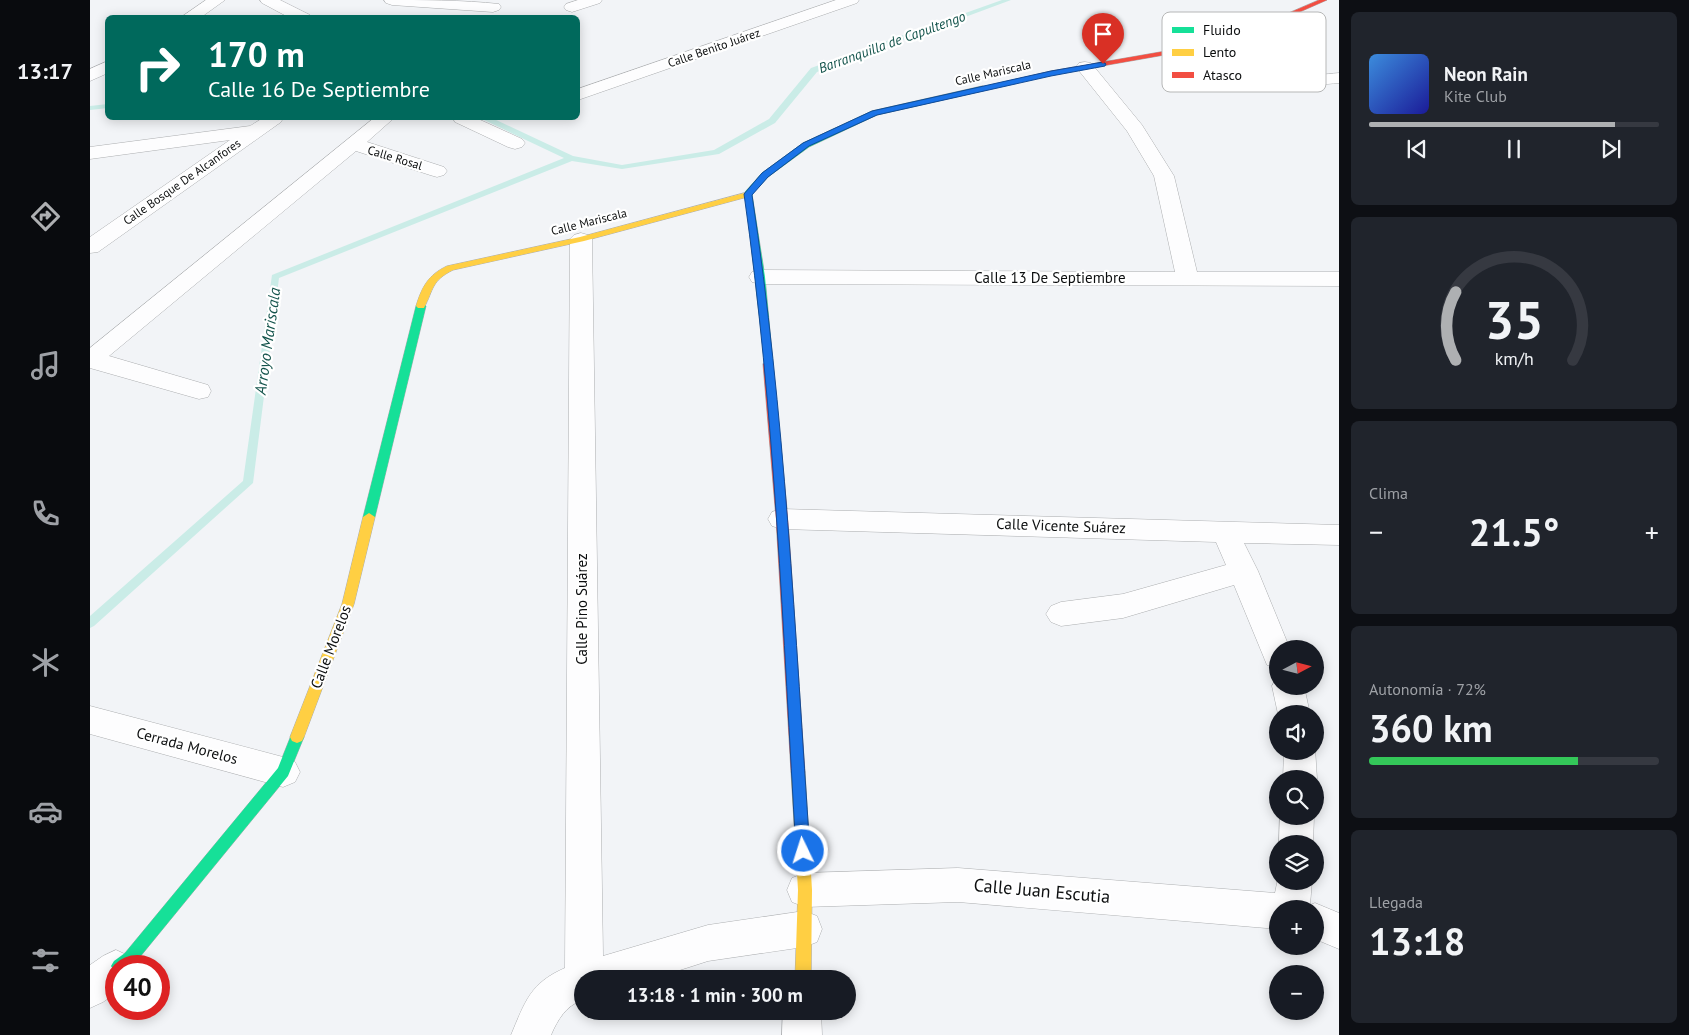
<!DOCTYPE html>
<html lang="es">
<meta charset="utf-8">
<style>
body{margin:0;font-family:"PT Sans",sans-serif;background:#20242c;color:#f1f3f6;height:100vh;display:flex;flex-direction:column;font-size:19px;white-space:nowrap}
*{box-sizing:border-box;margin:0}
p{font-size:16px;color:#9ea1a6}
.icon{flex:none;width:28px;height:28px;fill:none;stroke:currentColor;stroke-width:2;stroke-linecap:round;stroke-linejoin:round}
.map{position:relative;flex:1;overflow:hidden}
.sheet{display:flex;flex-direction:column;gap:12px;padding:12px;background:#0d0f14;width:350px}
.sheet>*{flex:none}
.hud{position:absolute;left:15px;top:15px;width:475px;height:105px;border-radius:8px;box-shadow:0 2px 12px #0003;background:#00695c;color:#fff;overflow:hidden}
.needle{width:32px;rotate:83deg}
.fabs{position:absolute;left:1179px;top:640px;display:grid;gap:10px}
.fabs a{display:grid;place-items:center;width:55px;height:55px;border-radius:50%;background:#171b24;box-shadow:0 2px 12px #0003;font-size:25px}
.speed{position:absolute;left:15px;top:955px;display:flex;gap:10px;font-size:25px;font-weight:700;text-align:center}
.speed>*{display:grid;place-content:center;width:65px;height:65px;border-radius:50%;background:#171b24;box-shadow:0 2px 12px #0003;line-height:1}
.speed .limit{border:8px solid #d22;background:#fff;color:#111}
.pin{position:absolute;display:grid;place-items:center;width:42px;height:42px;color:#fff;margin:-51px -21px;border-radius:50% 50% 50% 0;rotate:-45deg;box-shadow:0 0 5px #0007}
.pin .icon{rotate:45deg}
.me{position:absolute;width:55px;margin:-28px;rotate:356deg;stroke-linejoin:round;filter:drop-shadow(0 0 4px #0008)}
.turn{display:flex;align-items:center;gap:18px;height:105px;padding:0 20px;font-size:22px}
.turn .icon{width:65px;height:65px;stroke-width:2.5}
.turn b{display:block;font-size:35px;line-height:42px}
.big{font-size:38px;font-weight:800;line-height:1.1}
.sheet .card{flex:1;display:flex;flex-direction:column;justify-content:center;gap:8px;min-width:0;padding:0 18px;border-radius:8px;background:#20242c}
.sheet .dial{align-items:center;gap:0}
.dial svg{height:130px;overflow:visible;fill:none;stroke:#363941;stroke-width:7;stroke-linecap:round;text-anchor:middle}
.dial text{fill:#f1f3f6;stroke:none}
.song{display:flex;align-items:center;gap:15px}
.cover{width:60px;height:60px;border-radius:8px;background:linear-gradient(135deg,hsl(210 70% 55%),hsl(240 70% 35%))}
.played{height:5px;border-radius:2px;background:linear-gradient(90deg,#aeb0b2 85%,#363941 85%)}
.keys{display:flex;justify-content:space-around;direction:ltr}
.heat{display:flex;justify-content:space-between;align-items:center;font-size:28px;direction:ltr}
.charge{height:8px;border-radius:4px;background:linear-gradient(90deg,#34c759 72%,#363941 0)}
.trip{position:absolute;left:484px;top:970px;width:282px;height:50px;border-radius:25px;background:#171b24;box-shadow:0 2px 12px #0003;font-weight:800;line-height:50px;text-align:center}
main{display:flex;flex:1;min-height:0}
.menu{display:flex;flex-direction:column;width:90px;justify-content:space-around;align-items:center;background:#090b0e;color:#9ea1a6}
.menu .icon{width:35px;height:35px}
.menu .selected{color:#aeb0b2}
.menu b{font-size:22px;color:#f1f3f6}
.map>svg:first-child{display:block}
.lines{fill:none;stroke-linecap:round;stroke-linejoin:round}
.stream{fill:#caece7;fill-rule:evenodd}
.street-casing{stroke:#acaeb0;stroke-width:1}
.fast-casing{stroke:#acaeb0;stroke-width:1}
.slow-casing{stroke:#acaeb0;stroke-width:1}
.jam-casing{stroke:#acaeb0;stroke-width:1}
.street{fill:#fdfdfe;fill-rule:evenodd}
.fast{fill:#16e098;fill-rule:evenodd}
.slow{fill:#ffcf43;fill-rule:evenodd}
.jam{fill:#f24e42;fill-rule:evenodd}
.route{fill:#1a73e8;stroke:#114b97}
.labels{text-anchor:middle;stroke-width:4.5;stroke-linejoin:round;paint-order:stroke}
.far-street-label{font-size:12px;fill:#0c0e0f;stroke:#fff}
.far-water-label{font-size:14px;font-style:italic;fill:#14544c;stroke:#fff}
.street-label{font-size:15px;fill:#0c0e0f;stroke:#fff}
.water-label{font-size:16px;font-style:italic;fill:#14544c;stroke:#fff}
.near-street-label{font-size:18px;fill:#0c0e0f;stroke:#fff}
.key{fill:#fff;stroke:#b6b7b7;stroke-width:1}
.key-label{font-size:14px;fill:#0c0e0f}
</style>
<main>
<nav class="menu">
<b>13:17</b>
<svg class="icon selected" aria-label="directions" viewBox="0 0 24 24"><path d="M12 3l9 9-9 9-9-9zM9 14v-3h6M13 9l2 2-2 2"/></svg>
<svg class="icon" aria-label="music" viewBox="0 0 24 24"><path d="M9 18V5l10-2v13"/><circle cx="6" cy="18" r="3"/><circle cx="16" cy="16" r="3"/></svg>
<svg class="icon" aria-label="phone" viewBox="0 0 24 24"><path d="M5 4h4l2 5-3 2q2 4 5 5l2-3 5 2v4C11 20 4 13 5 4z"/></svg>
<svg class="icon" aria-label="climate" viewBox="0 0 24 24"><path d="M12 3v18M4 7l16 10M4 17L20 7"/></svg>
<svg class="icon" aria-label="car" viewBox="0 0 24 24"><path d="M5 17H2v-5l4-1 3-4h7l3 4 3 1v5h-3M9 17h6M6 11h13"/><circle cx="7" cy="17" r="2"/><circle cx="17" cy="17" r="2"/></svg>
<svg class="icon" aria-label="filters" viewBox="0 0 24 24"><path d="M4 7h16M4 17h16"/><circle cx="9" cy="7" r="2"/><circle cx="15" cy="17" r="2"/></svg>
</nav>
<div class="map">
<svg width="1249" height="1035" viewBox="0 0 1249 1035">
<rect width="100%" height="100%" fill="#f2f4f7"/>
<g class="lines">
<!-- stream -->
<path class="stream" d="M912 0H921L727 72 685 123 629 154 532 169 482 161 189 278 163 483 4 626 0 628V616L153 481 182 275 474 158 394 120V118H402L483 156 532 165 624 150 679 119 721 68Z
M18 104V108L0 110V106Z"/>
<defs>
<path id="street" d="M116 0H135L110 18H90Z
M170 0H190L220 15 222 18H200L172 3Z
M294 0C330 0 374 0 409 4L411 7 409 10 403 12 302 5 296 3Z
M488 0H512L510 3 482 12 476 10 474 7 476 4Z
M746 0H769L767 3 488 100V89Z
M1135 38C1147 41 1156 55 1165 63 1188 83 1221 75 1249 73V83C1219 85 1183 93 1157 74 1147 66 1138 55 1129 47L1127 43 1129 39Z
M18 61V73L0 81V69Z
M995 62 1001 63 1052 125 1084 176 1107 272H1249V286L670 284 662 282 659 277 662 272 670 270 1085 272 1064 176 1037 131 986 67 989 63Z
M173 118H193L191 122 8 252 0 253V237L140 140 0 159V147L160 126Z
M284 118H304L277 142 354 167 357 171 354 175 347 177 340 175 266 151 19 356 118 385 121 391 118 397 109 399 0 368V348Z
M363 118H386L432 139 435 143 432 147 425 149 418 147 365 122Z
M491 233 498 235 502 239 513 956 618 925 714 911 727 916 732 929 727 942 714 947 618 961 562 979H492V1000C476 1006 468 1019 461 1035H421C435 1002 440 983 475 968L480 239 484 235Z
M692 509 1249 525V545L1154 543 1168 571 1200 649H1188V668L1177 665 1144 585 1033 618 971 626 961 622 956 614 961 606 971 602 1033 594 1136 565 1126 542 692 529 682 526 678 519 682 512Z
M1187 677 1188 686H1214L1220 714H1188L1182 686Z
M0 706 193 757 205 762 210 772 205 782 193 787 0 734Z
M1225 748 1227 779 1225 783V779H1193L1194 751H1225Z
M1190 816H1224L1223 844H1189Z
M868 868 1185 893 1188 878V881H1222L1220 905 1225 903 1249 913V949L1225 939V909H1188V929L868 902 715 907 702 902 697 890 702 878 715 873Z
M26 950 39 956 44 966H26V993L13 1002 0 1008V965L13 956Z
M693 1011H731L732 1035H692Z"/>
<path id="fast" d="M893 86 897 88 896 90 787 115 719 147 678 177 662 194 675 277 683 364 681 366H675L655 192 672 173 713 143 782 111Z
M331 303 336 306 285 517 279 521 273 517 326 306Z
M207 731 212 733 214 737 198 776 45 963 42 966H26V973L24 971 21 966 24 961 35 953 188 768 202 733Z"/>
<path id="slow" d="M658 192 662 194 661 196 494 241 363 270C341 281 344 289 334 308H328L326 306C332 287 338 275 357 266L490 237Z
M279 513 285 517 264 604 214 737 212 741 207 743 202 741 200 737 252 604 273 517Z
M708 766 713 768 715 772 722 890 721 979H705L708 890 701 772 703 768Z"/>
<path id="jam" d="M1229 0H1237L1137 44 961 75 893 90 889 88 961 71 1133 41Z
M678 361 683 364 698 519 715 772 713 776 708 778 703 776 701 772 686 519 673 364Z"/>
</defs>
<!-- street casing -->
<use href="#street" class="street-casing"/>
<!-- fast casing -->
<use href="#fast" class="fast-casing"/>
<!-- slow casing -->
<use href="#slow" class="slow-casing"/>
<!-- jam casing -->
<use href="#jam" class="jam-casing"/>
<!-- street -->
<use href="#street" class="street"/>
<!-- fast -->
<use href="#fast" class="fast"/>
<!-- slow -->
<use href="#slow" class="slow"/>
<!-- jam -->
<use href="#jam" class="jam"/>
</g>
<!-- route -->
<path class="route" d="M1013 62 1016 64 1015 66 961 76 787 115 719 146 678 177 662 195C695 412 705 632 720 851L718 856 713 858 708 856 706 851C693 632 685 412 654 194L672 173 713 143 782 111 961 71Z"/>
<g class="labels">
<!-- far-street labels -->
<g class="far-street-label">
<text transform="translate(624 48) rotate(-19)" y="4">Calle Benito Juárez</text>
<text transform="translate(903 73) rotate(-13)" y="4">Calle Mariscala</text>
<text transform="translate(305 158) rotate(17)" y="4">Calle Rosal</text>
<text transform="translate(92 182) rotate(-35)" y="4">Calle Bosque De Alcanfores</text>
<text transform="translate(499 222) rotate(-14)" y="4">Calle Mariscala</text>
</g>
<!-- far-water labels -->
<g class="far-water-label">
<text transform="translate(802 42) rotate(-20)" y="5">Barranquilla de Capultengo</text>
</g>
<!-- street labels -->
<g class="street-label">
<text x="960" y="283">Calle 13 De Septiembre</text>
<text transform="translate(971 526) rotate(2)" y="5">Calle Vicente Suárez</text>
<text transform="translate(492 609) rotate(-90)" y="5">Calle Pino Suárez</text>
<text transform="translate(241 647) rotate(-69)" y="5">Calle Morelos</text>
<text transform="translate(97 746) rotate(15)" y="5">Cerrada Morelos</text>
</g>
<!-- water labels -->
<g class="water-label">
<text transform="translate(177 341) rotate(-82)" y="6">Arroyo Mariscala</text>
</g>
<!-- near-street labels -->
<g class="near-street-label">
<text transform="translate(952 891) rotate(5)" y="6">Calle Juan Escutia</text>
</g>
</g>
<!-- legend -->
<rect x="1072" y="12" width="164" height="80" rx="8" class="key"/>
<rect x="1082" y="27" width="22" height="6" fill="#16e098"/>
<rect x="1082" y="49" width="22" height="7" fill="#ffcf43"/>
<rect x="1082" y="72" width="22" height="6" fill="#f24e42"/>
<g class="key-label">
<text x="1113" y="35">Fluido</text>
<text x="1113" y="57">Lento</text>
<text x="1113" y="80">Atasco</text>
</g>
</svg>
<div class="fabs">
<a><svg class="needle" viewBox="-14 -14 28 28"><path d="M0-13l5 13h-10z" fill="#e53935"/><path d="M0 13l5-13h-10z" fill="#9ea1a6"/></svg></a>
<a><svg class="icon" aria-label="sound" viewBox="0 0 24 24"><path d="M4 9h4l5-4v14l-5-4H4zM17 9q2 3 0 6"/></svg></a>
<a><svg class="icon" aria-label="search" viewBox="0 0 24 24"><circle cx="10" cy="10" r="6"/><path d="M15 15l6 6"/></svg></a>
<a><svg class="icon" aria-label="layers" viewBox="0 0 24 24"><path d="M12 4l9 5-9 5-9-5zM3 14l9 5 9-5"/></svg></a>
<a>+</a>
<a>−</a>
</div>
<div class="speed"><div class="limit">40</div></div>
<div class="pin" style="left:1013px;top:64px;background:#d93025"><svg class="icon" aria-label="arrive" viewBox="0 0 24 24"><path d="M6 21V4h12l-3 4 3 4H6"/></svg></div>
<svg class="me" style="left:713px;top:851px" viewBox="-20 -20 40 40"><circle r="17" fill="#1a73e8" stroke="#fff" stroke-width="3"/><path d="M0-11L8 9 0 5-8 9z" fill="#fff"/></svg>
<div class="trip">13:18 · 1 min · 300 m</div>
<div class="hud">
<div class="turn"><svg class="icon" aria-label="right" viewBox="0 0 24 24"><path d="M7 20v-9h11M14 6l5 5-5 5"/></svg><div><b>170 m</b>Calle 16 De Septiembre</div></div>
</div>
</div>
<section class="sheet">
<div class="card">
<div class="song"><i class="cover"></i><div><b>Neon Rain</b><p>Kite Club</p></div></div>
<div class="played"></div>
<div class="keys"><svg class="icon" aria-label="previous" viewBox="0 0 24 24"><path d="M18 5L8 12l10 7zM5 5v14"/></svg><svg class="icon" aria-label="pause" viewBox="0 0 24 24"><path d="M8 5v14M16 5v14"/></svg><svg class="icon" aria-label="next" viewBox="0 0 24 24"><path d="M6 5l10 7-10 7zM19 5v14"/></svg></div>
</div>
<div class="card dial"><svg viewBox="0 0 100 80">
<path d="M14 69A42 42 0 1 1 86 69"/>
<path d="M14 69A42 42 0 0 1 14 27" stroke="#aeb0b2"/>
<text x="50" y="56" font-size="32" font-weight="700">35</text>
<text x="50" y="72" font-size="11">km/h</text>
</svg></div>
<div class="card"><p>Clima</p>
<div class="heat"><a>−</a><b class="big">21.5°</b><a>+</a></div>
</div>
<div class="card"><p>Autonomía · 72%</p><b class="big">360 km</b><div class="charge"></div></div>
<div class="card"><p>Llegada</p><b class="big">13:18</b></div>
</section>
</main>
